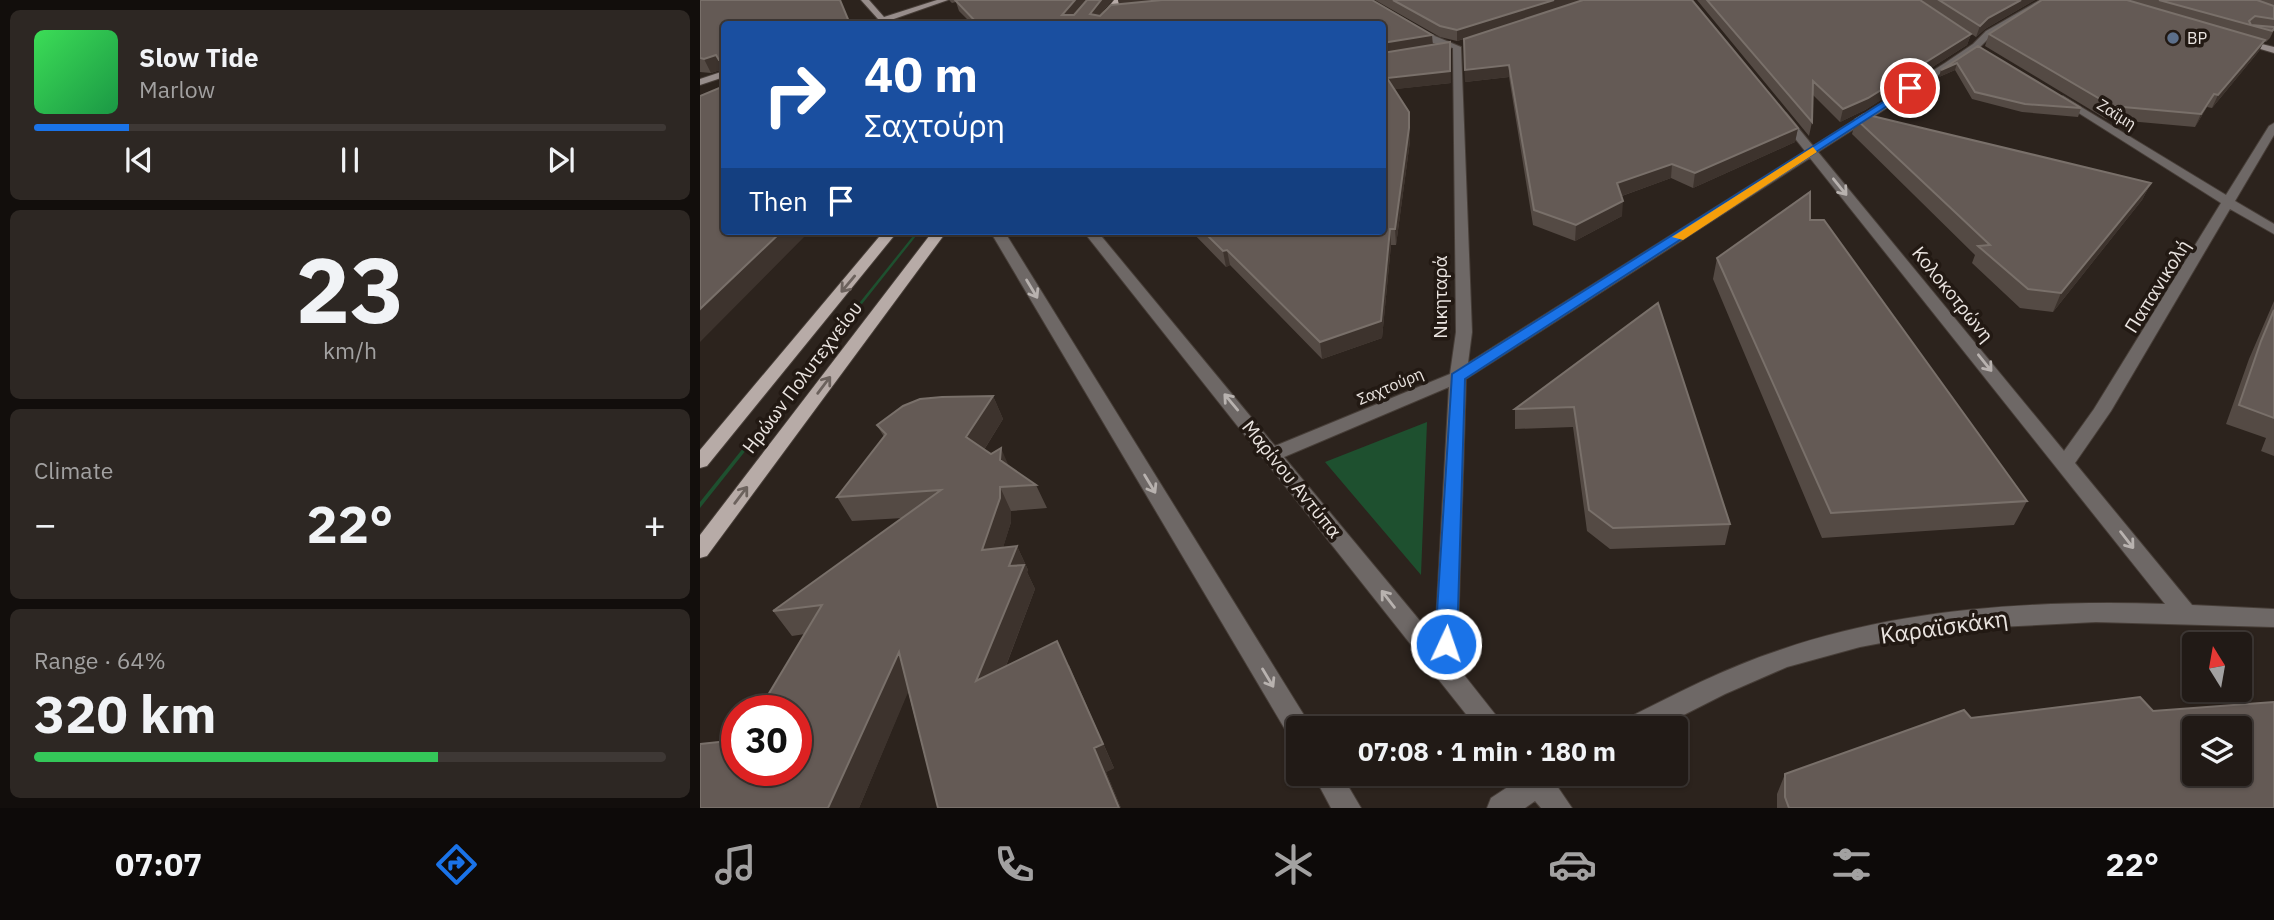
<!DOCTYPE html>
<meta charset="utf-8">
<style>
body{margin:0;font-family:"IBM Plex Sans",sans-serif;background:#2d2723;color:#f1f3f6;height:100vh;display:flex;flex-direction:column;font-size:26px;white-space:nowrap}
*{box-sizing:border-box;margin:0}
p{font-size:23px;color:#a2a1a1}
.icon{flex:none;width:38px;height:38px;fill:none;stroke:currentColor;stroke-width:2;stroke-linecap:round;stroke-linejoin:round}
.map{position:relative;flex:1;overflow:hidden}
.drawer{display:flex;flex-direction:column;gap:10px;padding:10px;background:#120e0c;width:700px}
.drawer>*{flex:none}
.hud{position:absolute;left:21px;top:21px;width:665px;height:214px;border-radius:7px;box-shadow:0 2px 5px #0004,0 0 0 2px #3e3835;background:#1a4fa0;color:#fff;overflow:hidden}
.needle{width:46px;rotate:349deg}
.fabs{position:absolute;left:1482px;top:632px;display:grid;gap:14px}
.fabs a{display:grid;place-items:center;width:70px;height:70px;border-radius:7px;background:#211a16;box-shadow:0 2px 5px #0004,0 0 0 2px #3e3835;font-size:35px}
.speed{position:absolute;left:21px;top:695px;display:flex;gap:14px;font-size:35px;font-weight:700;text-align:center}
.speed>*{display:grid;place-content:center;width:91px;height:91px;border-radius:50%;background:#211a16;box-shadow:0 2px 5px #0004,0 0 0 2px #3e3835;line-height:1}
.speed .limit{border:10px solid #d22;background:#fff;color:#111}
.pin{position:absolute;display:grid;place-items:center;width:60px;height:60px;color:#fff;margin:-30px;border:4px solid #fff;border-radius:50%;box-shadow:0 2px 7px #0007}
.me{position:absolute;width:77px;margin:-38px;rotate:3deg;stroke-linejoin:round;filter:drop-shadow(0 0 5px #0008)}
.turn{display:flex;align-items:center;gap:24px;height:147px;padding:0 28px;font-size:32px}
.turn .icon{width:91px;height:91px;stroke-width:2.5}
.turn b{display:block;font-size:49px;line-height:60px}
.then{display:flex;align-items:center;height:66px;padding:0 28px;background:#0003;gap:14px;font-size:26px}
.big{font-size:52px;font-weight:700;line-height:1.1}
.drawer .card{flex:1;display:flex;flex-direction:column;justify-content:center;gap:10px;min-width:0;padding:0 24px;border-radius:10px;background:#2d2723}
.drawer .dial{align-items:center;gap:0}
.dial b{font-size:91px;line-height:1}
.song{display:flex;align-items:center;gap:21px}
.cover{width:84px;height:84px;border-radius:10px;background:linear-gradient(135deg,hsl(130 70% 55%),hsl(140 70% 35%))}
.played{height:7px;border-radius:4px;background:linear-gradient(90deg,#1a73e8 15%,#3e3835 15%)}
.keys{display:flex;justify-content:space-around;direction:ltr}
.heat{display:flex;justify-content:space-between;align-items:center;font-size:38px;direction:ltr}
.charge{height:10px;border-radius:5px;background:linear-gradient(90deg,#34c759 64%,#3e3835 0)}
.trip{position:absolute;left:586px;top:716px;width:402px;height:70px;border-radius:7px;background:#211a16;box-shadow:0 2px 5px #0004,0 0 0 2px #3e3835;font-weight:700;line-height:70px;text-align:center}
.tab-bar{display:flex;height:112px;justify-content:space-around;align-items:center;background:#0d0a09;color:#a2a1a1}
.tab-bar .icon{width:49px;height:49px}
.tab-bar .on{color:#1a73e8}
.tab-bar b{font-size:32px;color:#f1f3f6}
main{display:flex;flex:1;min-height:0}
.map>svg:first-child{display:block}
.green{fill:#1e502f}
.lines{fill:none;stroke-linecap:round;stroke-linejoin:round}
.street-casing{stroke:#473e38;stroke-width:2}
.secondary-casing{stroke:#473e38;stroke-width:2}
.primary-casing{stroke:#473e38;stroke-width:2}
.street{fill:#6e6866;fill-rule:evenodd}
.secondary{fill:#978d8b;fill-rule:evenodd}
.primary{fill:#b7aba7;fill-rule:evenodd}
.wall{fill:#544a44}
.shaded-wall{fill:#3d332d}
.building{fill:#645a55;stroke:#79706a;stroke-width:2;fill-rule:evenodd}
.oneway{stroke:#b8b2af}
.oneway2{stroke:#6c625d}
.route{fill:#1a73e8;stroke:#114b97;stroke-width:2}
.slow{fill:#f59e0b}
.service-dot{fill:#5c6f8a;stroke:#221913;stroke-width:2.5}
.labels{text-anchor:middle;stroke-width:7;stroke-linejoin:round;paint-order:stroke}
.far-poi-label{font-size:16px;fill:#eae4e0;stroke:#221913;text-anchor:start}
.far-street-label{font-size:16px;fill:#eae4e0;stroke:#221913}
.street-label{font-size:19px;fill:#eae4e0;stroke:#221913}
.near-street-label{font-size:23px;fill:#eae4e0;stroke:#221913}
</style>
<main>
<section class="drawer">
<div class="card">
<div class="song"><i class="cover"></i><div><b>Slow Tide</b><p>Marlow</p></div></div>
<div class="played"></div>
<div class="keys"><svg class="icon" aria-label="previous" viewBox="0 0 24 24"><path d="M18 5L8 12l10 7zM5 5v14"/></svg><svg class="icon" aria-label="pause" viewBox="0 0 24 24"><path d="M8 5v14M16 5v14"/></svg><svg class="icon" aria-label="next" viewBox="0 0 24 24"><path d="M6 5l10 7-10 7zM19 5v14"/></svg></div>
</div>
<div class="card dial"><b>23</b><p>km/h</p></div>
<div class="card"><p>Climate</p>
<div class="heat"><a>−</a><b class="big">22°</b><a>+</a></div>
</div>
<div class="card"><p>Range · 64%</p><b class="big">320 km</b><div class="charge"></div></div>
</section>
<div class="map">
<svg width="1574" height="808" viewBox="0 0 1574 808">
<rect width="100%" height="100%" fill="#2c231d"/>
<!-- green -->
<path class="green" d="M217 231H220L0 508V502Z
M727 422 721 575 625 462Z"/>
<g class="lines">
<defs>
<path id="street" d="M1340 0H1349L1292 35 1279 48 1251 67 1118 152 1364 451 1394 409 1521 203 1355 98 1363 96 1526 195 1569 126 1574 123V135L1535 201 1574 224V234L1530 209 1411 411 1375 463 1492 605 1574 609V627L1396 622 1277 628 1218 636 1160 647 1087 667 1025 694 958 728H920L924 720C975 694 1025 668 1080 650 1202 608 1336 600 1465 604L1110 158 766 379 757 666 806 728H777L383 231H397L575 446 750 374 756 332 753 48 733 43 711 30V26L761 47 772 332 768 363 1105 151 1078 117V113H1086L1113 146 1245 63 1273 44 1286 31ZM749 387 735 639 584 457Z
M290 231H304L607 720 611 728H598V739L589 736Z
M613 774H641L661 808H631Z
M819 774H865L857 786 872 808H841L835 801 825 808H787L791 798 820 779Z"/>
<path id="secondary" d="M161 0H169L184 17 237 0H248L188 21 190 24H167L178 19Z
M1537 38 1574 47V53L1537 42Z
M24 71V77L0 85V79Z"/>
<path id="primary" d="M414 0H422L403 24H395Z
M184 231H198L7 466 0 468V450Z
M233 231H247L7 556 0 558V535Z"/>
</defs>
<!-- street casing -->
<use href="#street" class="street-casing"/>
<!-- secondary casing -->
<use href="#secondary" class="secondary-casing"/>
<!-- primary casing -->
<use href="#primary" class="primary-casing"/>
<!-- street -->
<use href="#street" class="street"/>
<!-- secondary -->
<use href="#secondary" class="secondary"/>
<!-- primary -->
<use href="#primary" class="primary"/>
</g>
<!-- wall -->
<path class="wall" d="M0 0 24 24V71L23 69 11 73 0 72Z
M249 0H386L374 15 412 0 399 16H400L419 4 418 0H672L733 45 751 83 695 89 710 141 696 245H691L682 338 622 359 530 265 526 267 491 231H682V24H272L259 11 256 2 252 3Z
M675 0H992L1098 128 1095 142 993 188 971 178 922 196V216L875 241 833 225 809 77 765 82 764 39 757 41 740 37Z
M997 0H1220L1271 34 1267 45 1165 110 1140 122 1113 95 1112 122 1109 136Z
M1221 0H1335L1285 29 1276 37Z
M1342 0H1574V30L1570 38 1566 42 1564 41 1559 51 1512 108 1507 107 1495 127 1406 119 1285 46 1289 34Z
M1278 46 1381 108 1378 117 1322 112 1272 99 1255 70 1239 77 1241 70Z
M1156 119 1451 183 1442 200 1353 312 1320 308 1272 263 1275 255 1152 134Z
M1110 220 1327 501 1314 525 1122 538 1013 279 1017 258Z
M1574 301V456L1561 451 1566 438 1526 424 1549 359Z
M958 303 1030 524 1025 545 910 549 887 531 873 427 815 429V409Z
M293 396 303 419 284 450 336 485 347 508 311 511V522L303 547 317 546 328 570 327 572 335 589 306 666 369 665 414 768 406 772 421 808H238L208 691 159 808H0L37 770 105 634 92 636 73 611 203 518 152 521 137 497 184 437 177 425Z
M1453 711 1574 808H1077V794L1085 774 1271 718Z"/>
<!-- shaded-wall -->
<path class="shaded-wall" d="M375 0H386L366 24 362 15Z
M401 0H412L392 24 390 14Z
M418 0H485L420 7Z
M854 0H884L757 41V30Z
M1321 0H1335L1285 29 1276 37 1280 26 1288 18Z
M1271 34 1267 45 1165 110 1140 122 1143 109Z
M732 35 733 46 682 54V43Z
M1565 40 1559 51 1512 108 1518 95Z
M750 42 751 83 688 90 687 78Z
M16 55 23 69 11 73 4 59Z
M1257 63 1255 70 1239 77 1241 70Z
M809 65V77L765 82V70Z
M1514 94 1507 107 1495 127 1501 114Z
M709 112 710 141 696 245 695 229Z
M1098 128 1095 142 993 188 995 173Z
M972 164 971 178 916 198 917 183Z
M1451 183 1442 200 1353 312 1361 293Z
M923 201 922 216 875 241 876 225Z
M690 229 691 245 682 338 622 359 620 342Z
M82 231H110L0 342V309Z
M527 250 530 265 526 267 523 251Z
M293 396 303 419 277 461 266 437Z
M301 448 311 471 300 460Z
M300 487 311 511V522L295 574 282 550Z
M317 546 328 570 327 572 335 589 291 705 276 681 309 566Z
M357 641 414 768 406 772 421 808H419L394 748Z
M199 652 215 676 159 808H128Z"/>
<!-- building -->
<path class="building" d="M0 0H140L150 24H24V60H19L16 55 4 59 0 58Z
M255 0H375L362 15H374L387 0H401L390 14 400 16 411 5 462 0H672L732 35 682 43V24H278Z
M693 0H854L757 30 740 26Z
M883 0H992L1098 128 995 173 972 164 917 183 923 201 876 225 834 210 809 65 765 70 764 39Z
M1007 0H1220L1271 34 1168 98 1143 109 1113 81 1112 122Z
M1239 0H1321L1288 18 1280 26Z
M1342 0H1427L1565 40 1518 95 1514 94 1501 114 1412 106 1289 34Z
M1459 0H1557L1574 6V19L1555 16 1549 21 1551 25 1574 27V29L1572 31Z
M750 42V71L687 78 709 112V128L695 229H690L681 321 620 342 527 250 523 251 503 231H682V53Z
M1278 46 1381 108 1325 104 1275 92 1257 63 1241 70Z
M24 86V231H82L0 309V96Z
M1164 114 1451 183 1361 293 1328 289 1278 246 1290 245 1156 119Z
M1110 192V220H1124L1327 501 1131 513 1017 258Z
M958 303 1030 524 913 528 889 510 874 407 815 409Z
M1574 310V418L1539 405 1561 341Z
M293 396 266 437 291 454 301 448 300 460 336 485 300 487V498L282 550 317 546 309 566 324 565 276 681 357 641 403 744 394 748 419 808H238L199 652 128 808H0V744L37 740V770H96V710H59L122 605 73 611 241 490 137 497 186 434 177 425 203 406 220 399 242 397Z
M1440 697 1453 711 1574 702V808H1089L1085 797V774L1264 710 1271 718ZM1494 728H1540V774H1494Z"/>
<!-- one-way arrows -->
<defs><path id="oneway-shaft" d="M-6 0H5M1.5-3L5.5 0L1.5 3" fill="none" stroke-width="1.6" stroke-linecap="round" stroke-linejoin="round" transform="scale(1.75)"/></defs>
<g class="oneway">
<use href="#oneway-shaft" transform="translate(1140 187) rotate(51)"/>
<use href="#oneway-shaft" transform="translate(332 289) rotate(59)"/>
<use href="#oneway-shaft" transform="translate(1285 363) rotate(51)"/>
<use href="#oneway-shaft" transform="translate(531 402) rotate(-130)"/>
<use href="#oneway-shaft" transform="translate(450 484) rotate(59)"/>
<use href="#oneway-shaft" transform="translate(1427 540) rotate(52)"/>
<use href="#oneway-shaft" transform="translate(688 599) rotate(-128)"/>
<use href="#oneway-shaft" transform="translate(568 678) rotate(59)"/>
</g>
<g class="oneway2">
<use href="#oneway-shaft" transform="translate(148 284) rotate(130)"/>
<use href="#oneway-shaft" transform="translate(124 385) rotate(-53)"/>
<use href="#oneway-shaft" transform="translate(41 495) rotate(-53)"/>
</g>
<!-- route -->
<path class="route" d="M1207 87 1215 88 765 379 757 644 753 651 746 653 738 651 735 644 752 374Z"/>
<!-- slow -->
<path class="slow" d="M1113 147 1117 152 983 240 972 237Z"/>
<!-- markers -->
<circle class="service-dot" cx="1473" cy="38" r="7"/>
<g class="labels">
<!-- far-poi labels -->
<g class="far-poi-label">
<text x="1487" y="44">BP</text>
</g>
<!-- far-street labels -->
<g class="far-street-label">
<text transform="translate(1417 114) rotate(32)" y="6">Ζαΐμη</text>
<text transform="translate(690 386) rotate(-23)" y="6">Σαχτούρη</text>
</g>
<!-- street labels -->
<g class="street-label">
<text transform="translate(1457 286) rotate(-58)" y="7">Παπανικολή</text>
<text transform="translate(1253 294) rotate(51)" y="7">Κολοκοτρώνη</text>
<text transform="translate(740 297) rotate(-90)" y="7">Νικηταρά</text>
<text transform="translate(102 377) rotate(-53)" y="7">Ηρώων Πολυτεχνείου</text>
<text transform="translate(592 479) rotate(51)" y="7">Μαρίνου Αντύπα</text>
</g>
<!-- near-street labels -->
<g class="near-street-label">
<text transform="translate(1244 627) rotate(-8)" y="8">Καραϊσκάκη</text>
</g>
</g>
</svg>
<div class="fabs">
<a><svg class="needle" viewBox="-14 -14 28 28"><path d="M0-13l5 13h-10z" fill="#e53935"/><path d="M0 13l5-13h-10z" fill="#a2a1a1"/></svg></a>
<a><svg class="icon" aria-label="layers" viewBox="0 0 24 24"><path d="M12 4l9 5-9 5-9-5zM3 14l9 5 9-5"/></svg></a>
</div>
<div class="speed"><div class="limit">30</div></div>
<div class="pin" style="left:1210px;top:88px;background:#d93025"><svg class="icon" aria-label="arrive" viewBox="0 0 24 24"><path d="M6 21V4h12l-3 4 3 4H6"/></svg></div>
<svg class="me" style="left:746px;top:644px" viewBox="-20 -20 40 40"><circle r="17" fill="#1a73e8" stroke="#fff" stroke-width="3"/><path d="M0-11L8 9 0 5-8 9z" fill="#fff"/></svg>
<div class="trip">07:08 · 1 min · 180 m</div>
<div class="hud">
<div class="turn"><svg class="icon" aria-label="right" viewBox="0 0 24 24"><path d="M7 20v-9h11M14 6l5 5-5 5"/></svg><div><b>40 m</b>Σαχτούρη</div></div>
<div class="then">Then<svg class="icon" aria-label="arrive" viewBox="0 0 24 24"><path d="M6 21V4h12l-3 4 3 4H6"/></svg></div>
</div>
</div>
</main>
<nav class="tab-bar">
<b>07:07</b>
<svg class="icon on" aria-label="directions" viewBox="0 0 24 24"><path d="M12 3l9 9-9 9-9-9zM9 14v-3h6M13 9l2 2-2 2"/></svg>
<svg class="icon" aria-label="music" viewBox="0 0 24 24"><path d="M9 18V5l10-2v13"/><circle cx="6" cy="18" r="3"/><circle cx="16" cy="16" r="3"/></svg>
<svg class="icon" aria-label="phone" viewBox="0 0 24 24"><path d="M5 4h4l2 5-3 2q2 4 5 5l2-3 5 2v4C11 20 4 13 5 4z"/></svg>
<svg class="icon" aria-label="climate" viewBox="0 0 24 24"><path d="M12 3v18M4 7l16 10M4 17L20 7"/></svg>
<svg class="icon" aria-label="car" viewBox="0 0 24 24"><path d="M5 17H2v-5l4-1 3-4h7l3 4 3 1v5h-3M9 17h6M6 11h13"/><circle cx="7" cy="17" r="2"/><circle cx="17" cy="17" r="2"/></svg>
<svg class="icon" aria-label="filters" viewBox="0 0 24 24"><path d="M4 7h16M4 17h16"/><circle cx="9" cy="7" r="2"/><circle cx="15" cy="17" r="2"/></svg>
<b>22°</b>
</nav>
